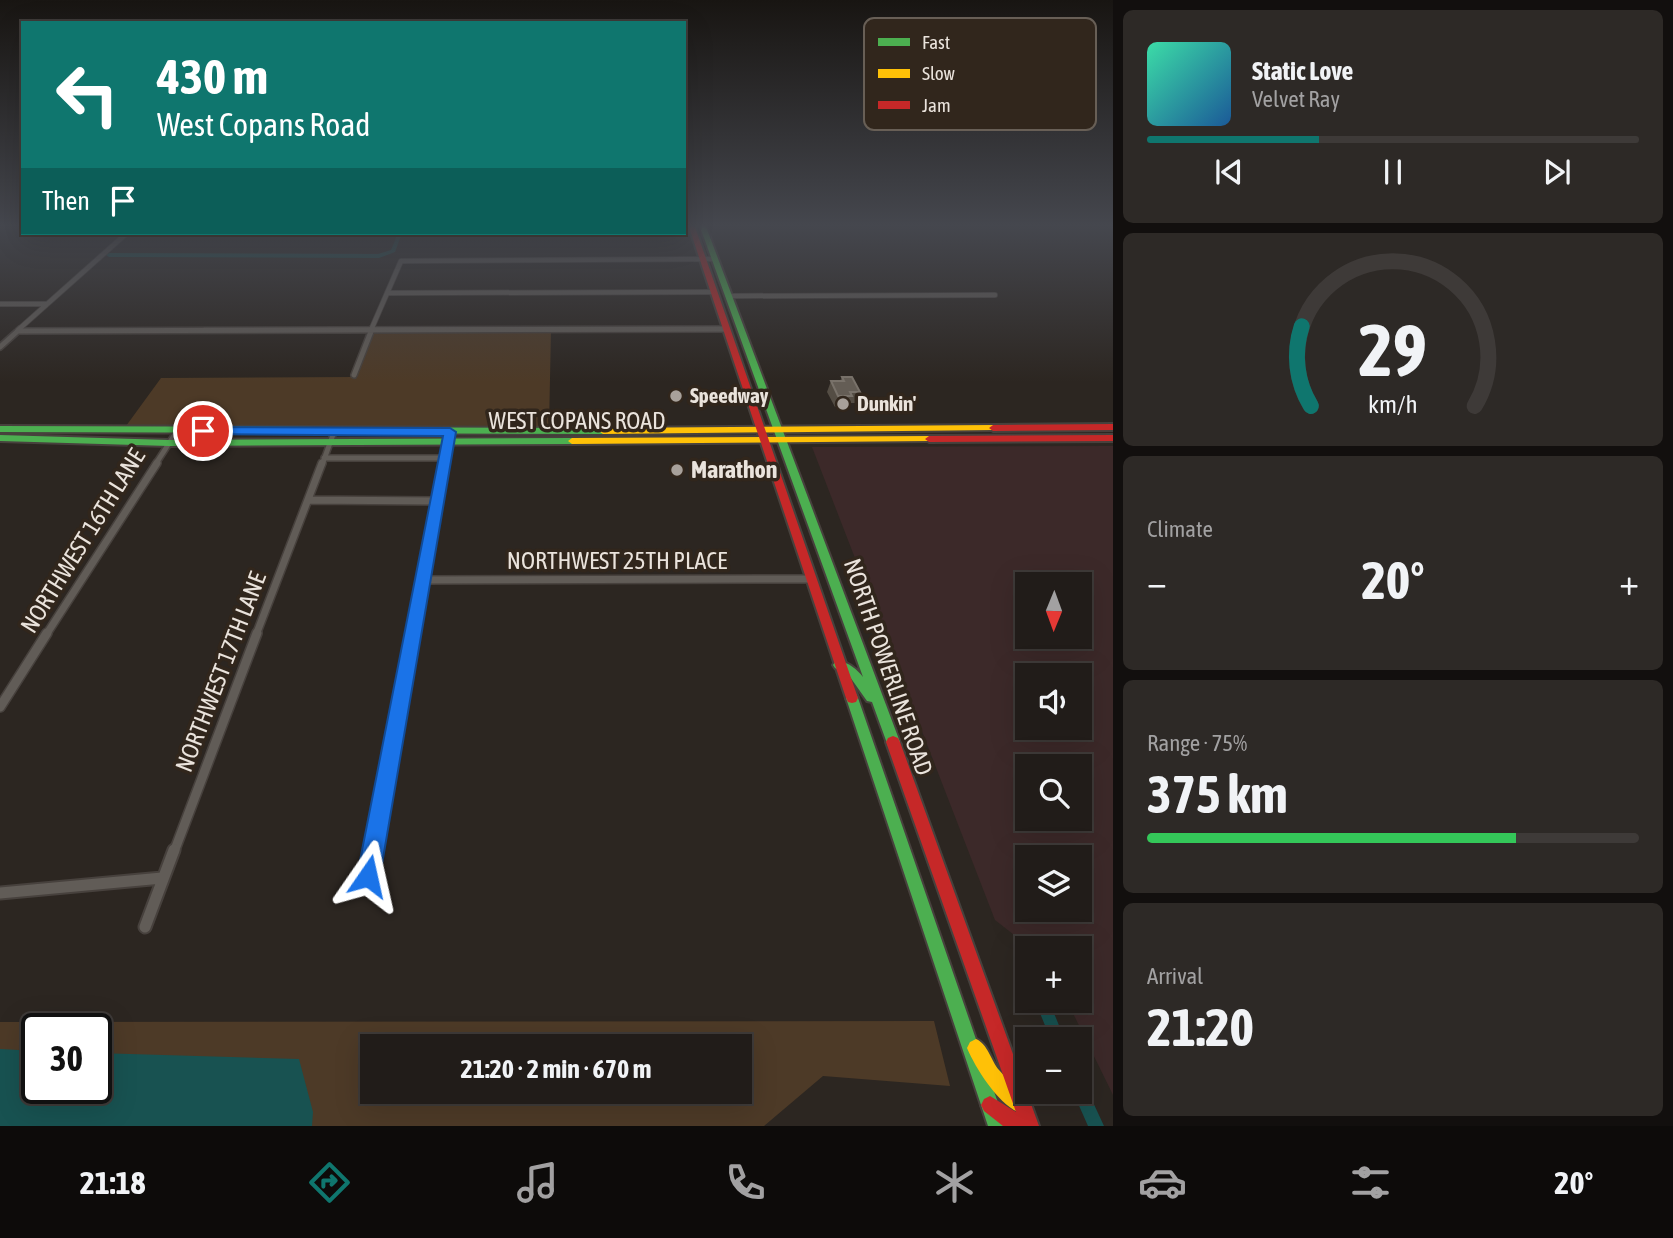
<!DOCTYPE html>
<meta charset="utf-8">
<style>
body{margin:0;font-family:"Asap Condensed",sans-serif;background:#2d2926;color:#f1f3f6;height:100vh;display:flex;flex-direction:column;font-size:26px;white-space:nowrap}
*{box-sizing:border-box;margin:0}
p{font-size:23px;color:#a2a1a2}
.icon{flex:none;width:38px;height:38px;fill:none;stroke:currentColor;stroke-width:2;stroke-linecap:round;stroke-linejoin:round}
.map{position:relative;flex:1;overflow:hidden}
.panel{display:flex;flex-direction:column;gap:10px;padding:10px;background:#120f0e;width:560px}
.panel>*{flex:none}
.guide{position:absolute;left:21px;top:21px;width:665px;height:214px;border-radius:0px;box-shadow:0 7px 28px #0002,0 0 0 2px #3e3a38;background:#0f766e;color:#fff;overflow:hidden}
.needle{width:46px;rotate:181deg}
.controls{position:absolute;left:1015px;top:572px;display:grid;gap:14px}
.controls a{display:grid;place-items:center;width:77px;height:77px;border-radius:0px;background:#211c19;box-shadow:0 7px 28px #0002,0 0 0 2px #3e3a38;font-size:35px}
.speed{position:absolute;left:21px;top:1013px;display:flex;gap:14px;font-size:35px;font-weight:700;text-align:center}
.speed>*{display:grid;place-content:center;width:91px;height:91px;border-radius:50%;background:#211c19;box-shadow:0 7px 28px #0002,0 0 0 2px #3e3a38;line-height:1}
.speed .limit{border:4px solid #111;border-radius:10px;background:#fff;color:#111}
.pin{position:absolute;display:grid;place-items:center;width:60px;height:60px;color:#fff;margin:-30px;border:4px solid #fff;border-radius:50%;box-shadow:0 2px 7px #0007}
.me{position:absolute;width:77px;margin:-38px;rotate:11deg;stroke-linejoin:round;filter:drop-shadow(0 0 5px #0008)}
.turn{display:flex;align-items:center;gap:24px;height:147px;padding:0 21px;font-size:32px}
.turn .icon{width:91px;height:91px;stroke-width:2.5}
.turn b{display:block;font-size:49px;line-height:60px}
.then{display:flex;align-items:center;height:66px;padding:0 21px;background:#0003;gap:14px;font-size:26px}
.big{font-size:52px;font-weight:700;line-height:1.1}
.panel .card{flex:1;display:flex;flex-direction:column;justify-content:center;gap:10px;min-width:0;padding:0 24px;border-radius:10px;background:#2d2926}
.panel .dial{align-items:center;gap:0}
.dial svg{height:182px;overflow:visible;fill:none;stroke:#3e3a38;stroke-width:7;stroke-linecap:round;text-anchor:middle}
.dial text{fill:#f1f3f6;stroke:none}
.song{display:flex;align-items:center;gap:21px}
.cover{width:84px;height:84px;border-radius:10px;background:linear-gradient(135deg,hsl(160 70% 55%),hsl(210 70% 35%))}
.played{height:7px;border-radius:4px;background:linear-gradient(90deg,#0f766e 35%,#3e3a38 35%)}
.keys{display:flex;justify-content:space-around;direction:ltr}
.heat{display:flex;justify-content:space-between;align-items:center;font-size:38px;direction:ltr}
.charge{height:10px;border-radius:5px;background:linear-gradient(90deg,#34c759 75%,#3e3a38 0)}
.trip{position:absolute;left:360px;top:1034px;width:392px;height:70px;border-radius:0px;background:#211c19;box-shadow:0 7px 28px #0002,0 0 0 2px #3e3a38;font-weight:700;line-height:70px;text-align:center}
.menu{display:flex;height:112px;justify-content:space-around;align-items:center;background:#0d0b0a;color:#a2a1a2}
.menu .icon{width:49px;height:49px}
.menu .selected{color:#0f766e}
.menu b{font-size:32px;color:#f1f3f6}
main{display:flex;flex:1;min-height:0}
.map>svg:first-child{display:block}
.industrial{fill:#3c2929;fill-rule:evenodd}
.green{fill:#4d3a27;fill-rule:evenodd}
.water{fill:#185251}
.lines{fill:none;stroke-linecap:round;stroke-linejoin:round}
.canal{fill:#185251;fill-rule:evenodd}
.street-far4-casing{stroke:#47413d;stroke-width:6}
.street-far3-casing{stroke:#47413d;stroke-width:8}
.street-far2-casing{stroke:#47413d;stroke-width:10}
.street-far1-casing{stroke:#47413d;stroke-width:12}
.street-casing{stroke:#47413d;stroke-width:15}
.fast-casing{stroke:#47413d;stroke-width:4}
.slow-casing{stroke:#47413d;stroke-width:4}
.jam-casing{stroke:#47413d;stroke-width:4}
.street-far4{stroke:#615c57;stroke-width:4.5}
.street-far3{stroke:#615c57;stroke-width:5}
.street-far2{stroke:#615c57;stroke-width:7}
.street-far1{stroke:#615c57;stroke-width:9}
.street{stroke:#615c57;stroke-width:11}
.fast{fill:#4caf50;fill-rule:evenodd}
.slow{fill:#ffc107;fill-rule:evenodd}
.jam{fill:#c62828;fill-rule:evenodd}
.wall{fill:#544d44}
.building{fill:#645d55;stroke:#79726a;stroke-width:2}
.route{fill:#1a73e8;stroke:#114b97;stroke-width:2}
.poi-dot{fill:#a8a19b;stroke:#31261c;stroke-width:2.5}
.labels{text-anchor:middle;stroke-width:7;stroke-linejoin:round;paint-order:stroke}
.far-poi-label{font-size:21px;font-weight:bold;fill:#eae3dc;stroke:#31261c;text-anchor:start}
.street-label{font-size:24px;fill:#eae3dc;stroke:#31261c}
.poi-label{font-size:24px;font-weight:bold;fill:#eae3dc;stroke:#31261c;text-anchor:start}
.key{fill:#31261c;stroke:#685f56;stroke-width:2}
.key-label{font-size:19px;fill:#eae3dc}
</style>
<main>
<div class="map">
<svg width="1113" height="1126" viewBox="0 0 1113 1126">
<rect width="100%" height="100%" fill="#2c2621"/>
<!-- industrial -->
<path class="industrial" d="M1113 446V1095L1067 1001H1080V948H1031L995 920 812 447ZM1027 584H1080V637H1027ZM1027 676H1080V728H1027ZM1080 766V819H1027V766ZM1027 858H1080V910H1027Z"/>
<!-- green -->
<path class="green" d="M551 331 549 427 126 426 161 378 355 377 373 332Z
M934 1021 950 1086 823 1076 764 1126H0V1022ZM37 1029H96V1088H37ZM373 1046H740V1092H373Z"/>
<!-- water -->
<path class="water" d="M0 1049 37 1051V1088H96V1053L299 1059 313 1112 312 1126H0Z"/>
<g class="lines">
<!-- canal -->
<path class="canal" d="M398 233H402L395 252 379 258 109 257 106 255 109 253 378 254 391 250Z
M1023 950 1027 952V974L1022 972 1016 957 1018 952Z
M1035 1001H1049L1065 1040H1051Z
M1080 1083 1085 1085 1104 1126H1088L1073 1092H1080Z"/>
<defs>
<path id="street-far4" d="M387 293 714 292
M730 296 995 295
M0 304H47
M18 330 127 233
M204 330 726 329
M371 330 401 261 715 259"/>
<path id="street-far3" d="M18 331 726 329
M0 347 20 329
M354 375 372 329
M324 458H444
M155 465 177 431
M322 465 334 432
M444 465 450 432"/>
<path id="street-far2" d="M308 500 436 501
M423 580 810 579
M46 635 157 463
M256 635 322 463
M413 635 444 463"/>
<path id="street-far1" d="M0 707 47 633
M174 852 257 633
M373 852 413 633"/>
<path id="street" d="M368 876 373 850
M0 893 162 878
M145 927 174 850"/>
<path id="fast" d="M699 224H705L900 742 898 746 893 748 888 746 872 702 867 701 850 677 835 668 833 665 835 662C845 659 857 669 863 677Z
M0 426 603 428 607 431 603 434 0 432Z
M0 435 169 440 572 438 576 441 572 444 169 446 0 441Z
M852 693 856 694 858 698 1006 1126H988L846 698 848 694Z"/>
<path id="slow" d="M993 425 996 426V430L603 434 599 431 603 428Z
M929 436 932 437V441L572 444 568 441 572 438Z
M976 1039C988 1044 991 1061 999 1070 1009 1082 1023 1090 1029 1104L1026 1110 1020 1113C998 1104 976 1069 967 1048L970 1042Z"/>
<path id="jam" d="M688 224H694L858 698 856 702 852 703 848 702 846 698Z
M1113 424V430L993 431 989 428 993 425Z
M1113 435V441L929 442 925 439 929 436Z
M893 736 898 738 900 742 1039 1126H1003L984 1111 981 1105 984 1099 990 1096 1016 1112 886 742 888 738Z"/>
</defs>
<!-- street-far4 casing -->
<use href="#street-far4" class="street-far4-casing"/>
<!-- street-far3 casing -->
<use href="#street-far3" class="street-far3-casing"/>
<!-- street-far2 casing -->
<use href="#street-far2" class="street-far2-casing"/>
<!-- street-far1 casing -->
<use href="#street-far1" class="street-far1-casing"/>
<!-- street casing -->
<use href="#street" class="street-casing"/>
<!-- fast casing -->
<use href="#fast" class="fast-casing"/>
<!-- slow casing -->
<use href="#slow" class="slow-casing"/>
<!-- jam casing -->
<use href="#jam" class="jam-casing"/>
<!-- street-far4 -->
<use href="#street-far4" class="street-far4"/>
<!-- street-far3 -->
<use href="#street-far3" class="street-far3"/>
<!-- street-far2 -->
<use href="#street-far2" class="street-far2"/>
<!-- street-far1 -->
<use href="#street-far1" class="street-far1"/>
<!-- street -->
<use href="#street" class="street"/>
<!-- fast -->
<use href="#fast" class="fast"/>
<!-- slow -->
<use href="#slow" class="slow"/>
<!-- jam -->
<use href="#jam" class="jam"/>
</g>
<!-- wall -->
<path class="wall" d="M842 377 860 392 857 403H850L849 407H835L827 392 831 381H840Z"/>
<!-- building -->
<path class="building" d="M842 377H852L860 392H850L852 396H838L831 381H844Z"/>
<!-- sky -->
<linearGradient id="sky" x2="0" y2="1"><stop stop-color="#181512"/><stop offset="0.59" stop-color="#45474e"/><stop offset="1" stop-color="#45474e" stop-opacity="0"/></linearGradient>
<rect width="1113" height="382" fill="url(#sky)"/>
<!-- route -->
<path class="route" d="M203 427 450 428 456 432 380 876 376 884 368 887 360 884 357 876 443 436 198 434 196 431Z"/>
<!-- markers -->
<g class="poi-dot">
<circle cx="676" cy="396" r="7"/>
<circle cx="843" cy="404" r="7"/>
<circle cx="677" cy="470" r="7"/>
</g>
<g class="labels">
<!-- far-poi labels -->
<g class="far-poi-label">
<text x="690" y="403">Speedway</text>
<text x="857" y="411">Dunkin'</text>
</g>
<!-- street labels -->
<g class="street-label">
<text x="577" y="429">WEST COPANS ROAD</text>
<text transform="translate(83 541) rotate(-58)" y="8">NORTHWEST 16TH LANE</text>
<text x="617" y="569">NORTHWEST 25TH PLACE</text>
<text transform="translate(888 667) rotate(71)" y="8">NORTH POWERLINE ROAD</text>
<text transform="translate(221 672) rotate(-69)" y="8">NORTHWEST 17TH LANE</text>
</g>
<!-- poi labels -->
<g class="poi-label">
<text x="691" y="478">Marathon</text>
</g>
</g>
<!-- legend -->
<rect x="864" y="18" width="232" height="112" rx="10" class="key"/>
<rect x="878" y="38" width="32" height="8" fill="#4caf50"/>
<rect x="878" y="69" width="32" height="9" fill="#ffc107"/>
<rect x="878" y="101" width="32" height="8" fill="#c62828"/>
<g class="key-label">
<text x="922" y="49">Fast</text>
<text x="922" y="80">Slow</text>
<text x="922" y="112">Jam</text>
</g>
</svg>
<div class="controls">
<a><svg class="needle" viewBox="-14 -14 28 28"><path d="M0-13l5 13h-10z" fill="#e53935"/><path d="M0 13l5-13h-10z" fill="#a2a1a2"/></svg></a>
<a><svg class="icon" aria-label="sound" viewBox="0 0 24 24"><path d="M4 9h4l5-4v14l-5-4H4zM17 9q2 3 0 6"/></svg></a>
<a><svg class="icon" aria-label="search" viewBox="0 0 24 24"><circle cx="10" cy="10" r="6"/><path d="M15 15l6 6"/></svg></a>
<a><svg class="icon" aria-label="layers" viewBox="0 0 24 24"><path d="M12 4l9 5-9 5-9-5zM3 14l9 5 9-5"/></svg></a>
<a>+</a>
<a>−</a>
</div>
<div class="speed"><div class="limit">30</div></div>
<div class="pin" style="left:203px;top:431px;background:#d93025"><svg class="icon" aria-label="arrive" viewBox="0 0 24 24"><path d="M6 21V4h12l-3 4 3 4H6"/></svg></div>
<svg class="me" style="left:368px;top:876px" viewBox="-20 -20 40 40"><path d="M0-17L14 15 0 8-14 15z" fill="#1a73e8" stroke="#fff" stroke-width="4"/></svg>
<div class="trip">21:20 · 2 min · 670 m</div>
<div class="guide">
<div class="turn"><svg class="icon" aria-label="left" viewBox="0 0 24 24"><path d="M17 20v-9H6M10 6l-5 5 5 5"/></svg><div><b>430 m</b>West Copans Road</div></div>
<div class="then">Then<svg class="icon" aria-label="arrive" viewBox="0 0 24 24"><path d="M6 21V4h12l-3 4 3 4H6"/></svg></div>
</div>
</div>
<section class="panel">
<div class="card">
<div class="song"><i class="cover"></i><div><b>Static Love</b><p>Velvet Ray</p></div></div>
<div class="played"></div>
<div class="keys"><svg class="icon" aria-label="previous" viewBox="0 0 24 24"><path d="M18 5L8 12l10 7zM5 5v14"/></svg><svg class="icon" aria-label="pause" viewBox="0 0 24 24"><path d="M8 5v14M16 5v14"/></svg><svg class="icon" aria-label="next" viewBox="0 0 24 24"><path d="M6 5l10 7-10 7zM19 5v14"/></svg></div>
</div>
<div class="card dial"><svg viewBox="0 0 100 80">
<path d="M14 69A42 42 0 1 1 86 69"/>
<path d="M14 69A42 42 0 0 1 10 34" stroke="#0f766e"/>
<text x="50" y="56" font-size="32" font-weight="700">29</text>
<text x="50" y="72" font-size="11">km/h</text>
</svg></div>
<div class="card"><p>Climate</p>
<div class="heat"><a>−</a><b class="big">20°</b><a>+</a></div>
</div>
<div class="card"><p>Range · 75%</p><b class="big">375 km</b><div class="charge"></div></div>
<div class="card"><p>Arrival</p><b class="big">21:20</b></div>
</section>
</main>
<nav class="menu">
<b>21:18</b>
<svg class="icon selected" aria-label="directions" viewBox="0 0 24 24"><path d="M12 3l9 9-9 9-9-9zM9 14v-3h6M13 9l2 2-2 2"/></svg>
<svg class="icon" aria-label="music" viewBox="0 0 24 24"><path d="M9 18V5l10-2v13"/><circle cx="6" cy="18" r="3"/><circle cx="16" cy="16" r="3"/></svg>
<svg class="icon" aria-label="phone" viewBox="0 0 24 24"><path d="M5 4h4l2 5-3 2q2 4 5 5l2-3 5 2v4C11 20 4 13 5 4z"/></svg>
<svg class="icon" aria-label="climate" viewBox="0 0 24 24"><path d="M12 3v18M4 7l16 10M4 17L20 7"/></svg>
<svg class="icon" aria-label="car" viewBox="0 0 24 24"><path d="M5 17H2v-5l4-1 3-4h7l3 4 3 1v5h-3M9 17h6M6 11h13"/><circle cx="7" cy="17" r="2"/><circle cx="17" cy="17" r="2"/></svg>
<svg class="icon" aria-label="filters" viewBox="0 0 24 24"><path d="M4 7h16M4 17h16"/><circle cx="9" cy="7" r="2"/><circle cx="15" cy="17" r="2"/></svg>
<b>20°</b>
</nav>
